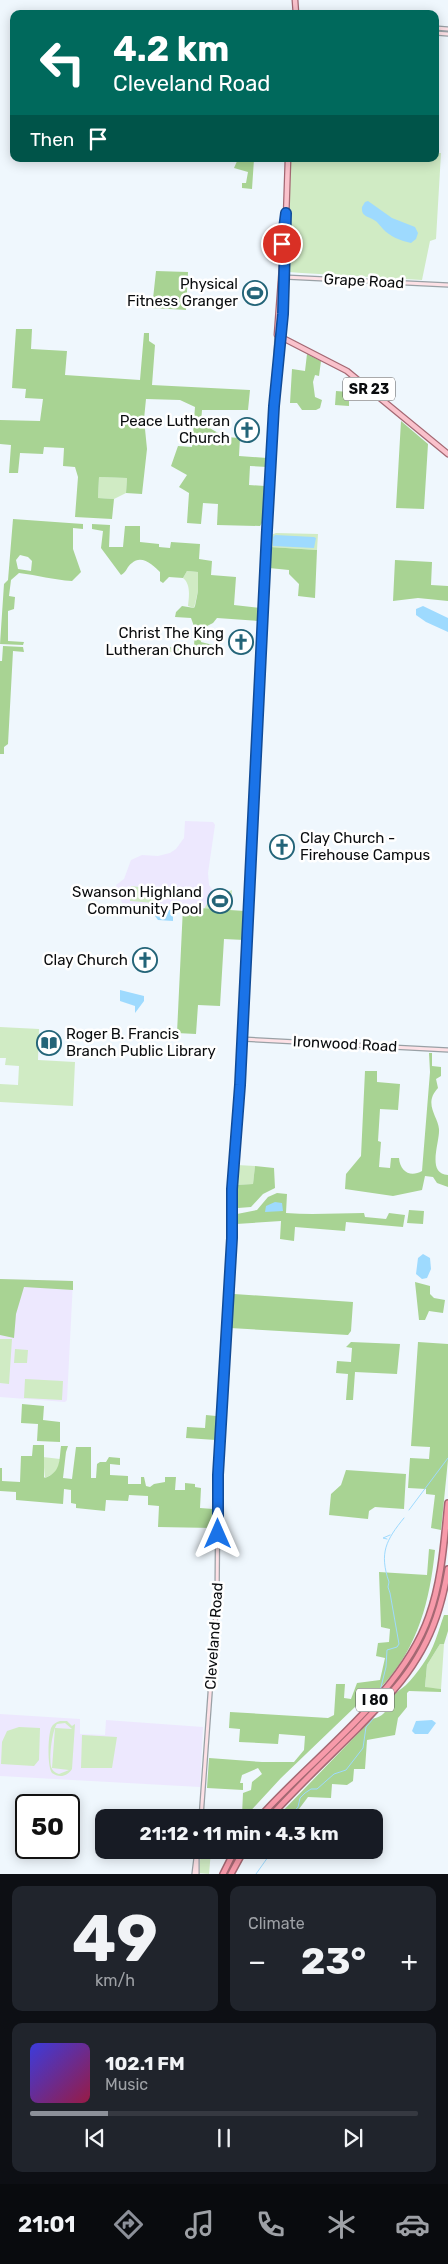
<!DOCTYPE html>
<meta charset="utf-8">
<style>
body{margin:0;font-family:Rubik,sans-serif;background:#20242c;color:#f1f3f6;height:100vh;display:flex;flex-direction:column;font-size:19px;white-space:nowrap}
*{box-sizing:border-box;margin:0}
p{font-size:16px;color:#9ea1a6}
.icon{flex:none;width:28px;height:28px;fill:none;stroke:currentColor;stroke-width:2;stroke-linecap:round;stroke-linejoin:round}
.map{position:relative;height:1874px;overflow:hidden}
.sheet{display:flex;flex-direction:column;gap:12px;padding:12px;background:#0d0f14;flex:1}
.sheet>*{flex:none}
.banner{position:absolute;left:10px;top:10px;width:429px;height:152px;border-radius:10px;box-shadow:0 2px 12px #0003;background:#00695c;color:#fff;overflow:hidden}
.speed{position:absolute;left:15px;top:1794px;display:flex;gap:10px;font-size:25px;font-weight:700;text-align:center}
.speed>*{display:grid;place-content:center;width:65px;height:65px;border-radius:50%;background:#171b24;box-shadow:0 2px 12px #0003;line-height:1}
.speed .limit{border:2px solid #111;border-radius:8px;background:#fff;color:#111}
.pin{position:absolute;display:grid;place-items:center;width:42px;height:42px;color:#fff;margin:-21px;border:2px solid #fff;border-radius:50%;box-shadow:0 1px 5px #0007}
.me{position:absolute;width:55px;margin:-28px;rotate:0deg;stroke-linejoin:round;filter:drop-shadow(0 0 4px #0008)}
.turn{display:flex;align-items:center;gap:18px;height:105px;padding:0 20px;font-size:22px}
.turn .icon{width:65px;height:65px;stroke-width:2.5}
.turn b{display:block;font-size:35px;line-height:42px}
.then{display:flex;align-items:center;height:48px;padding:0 20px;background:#0003;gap:10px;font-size:19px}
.big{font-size:38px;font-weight:700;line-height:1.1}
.sheet .widget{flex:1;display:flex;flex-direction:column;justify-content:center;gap:8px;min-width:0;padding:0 18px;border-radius:10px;background:#20242c}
.sheet .dial{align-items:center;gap:0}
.dial b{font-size:65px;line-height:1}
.song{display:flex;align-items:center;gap:15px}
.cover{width:60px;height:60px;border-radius:8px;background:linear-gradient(135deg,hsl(240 70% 55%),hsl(340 70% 35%))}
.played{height:5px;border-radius:2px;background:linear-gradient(90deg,#8c9099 20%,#363941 20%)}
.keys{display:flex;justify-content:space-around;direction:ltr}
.heat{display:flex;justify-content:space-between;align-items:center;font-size:28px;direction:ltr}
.sheet .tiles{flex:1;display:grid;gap:12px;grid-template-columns:1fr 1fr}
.widget:last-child{grid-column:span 2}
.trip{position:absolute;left:95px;top:1809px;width:288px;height:50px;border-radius:10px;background:#171b24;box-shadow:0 2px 12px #0003;font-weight:700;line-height:50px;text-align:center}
.menu{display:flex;height:80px;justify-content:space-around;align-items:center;background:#090b0e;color:#9ea1a6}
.menu .icon{width:35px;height:35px}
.menu .active{color:#8c9099}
.menu b{font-size:22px;color:#f1f3f6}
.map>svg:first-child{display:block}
.education{fill:#ede8fe}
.green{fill:#d0ebc4;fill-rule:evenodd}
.forest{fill:#a8d393;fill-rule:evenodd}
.water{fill:#9edafe}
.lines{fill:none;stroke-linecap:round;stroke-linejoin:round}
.stream{stroke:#9edafe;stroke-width:1}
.secondary-casing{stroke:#99a1a6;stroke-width:5.5}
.primary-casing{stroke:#a46873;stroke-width:7}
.motorway-casing{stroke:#a46873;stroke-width:8}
.secondary{stroke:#fde1e6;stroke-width:3}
.primary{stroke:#fac2cc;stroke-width:4.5}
.motorway{stroke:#f79aaa;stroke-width:5}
.route-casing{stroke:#114b97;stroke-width:12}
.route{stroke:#1a73e8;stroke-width:9}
.labels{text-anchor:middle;stroke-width:5;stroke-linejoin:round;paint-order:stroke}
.shield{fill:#fff;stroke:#545556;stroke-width:1}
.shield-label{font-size:14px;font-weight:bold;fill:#0a0c0e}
.street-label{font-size:15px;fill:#0a0c0e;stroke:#fff}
.poi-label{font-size:15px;fill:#0a0c0e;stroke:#fff;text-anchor:end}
</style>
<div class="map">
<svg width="448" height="1874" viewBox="0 0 448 1874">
<rect width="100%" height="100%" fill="#eff7fd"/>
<!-- education -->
<path class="education" d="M185 821 213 822 215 825 208 873 209 885 214 892 204 909 122 903 116 885 124 879 131 860 142 855 158 856 170 853 176 849 184 838Z
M0 1279 73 1281 67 1400 65 1402 0 1397Z
M0 1714 80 1719V1734L105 1735 106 1720 203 1727 200 1787 0 1776Z"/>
<!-- green -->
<path class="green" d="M435 153H441L436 239 430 241 422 280 302 273 289 272 287 270 291 159H435Z
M99 477 127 478 126 493 114 499 98 498Z
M276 533 318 534 317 550 270 547 271 535Z
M187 571 198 572V591L194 608 188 606C189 597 191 584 183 578Z
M131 886 156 889 155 903 130 901Z
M232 890 231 910 204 909 214 892 223 894Z
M0 1027 39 1029 38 1060 75 1062 73 1106 0 1102V1084L18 1085 19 1066 5 1065 6 1058H0Z
M237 1165 255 1166 253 1184 236 1185Z
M0 1339H12L9 1384 0 1383Z
M15 1349 28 1350 27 1363H14Z
M25 1379 63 1381 62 1400 24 1398Z
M43 1457 60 1459 58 1471 45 1478Z
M440 1644H444L441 1689 425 1688 427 1665Z
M60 1721H67L72 1726 75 1724 72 1769C67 1777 59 1778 52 1773 47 1766 48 1737 51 1728 53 1724 56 1722 60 1721ZM65 1723 72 1729 55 1728 52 1768 69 1770 59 1774C56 1773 54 1772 52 1769 48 1763 52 1730 57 1724Z
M19 1727 40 1728 39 1760 34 1766 1 1764 2 1742 7 1731Z
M82 1735 117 1737 112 1768H81Z
M201 1850 211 1851 209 1874 199 1873Z"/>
<!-- forest -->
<path class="forest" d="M238 159H254L252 189 242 188V183H246L248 172 234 168Z
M156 271 188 272 186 310 152 308Z
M16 329H32L31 349 67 351 65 375 140 380 144 333H149V341L155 345 152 385 250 390 248 410H202L201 423 225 437 240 438 239 456 267 458V467L250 466 249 485 265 486 262 523 260 526 217 525 218 504 203 503 201 524 187 523 189 493 179 487 187 475 171 466 178 446 192 447 195 407 180 400 146 399 144 419 147 449 142 494 126 493 127 478 99 477 98 498 114 499 112 519 75 517 78 477 75 467 63 466 64 448 44 447 43 454 20 453 18 473H9L11 445 0 444V420L40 421 43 399 25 398 26 389 12 388Z
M307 354 321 361 319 376 315 375 313 382 315 397 322 400 320 408 316 410H302L297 403H290L292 369 305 371Z
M336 391 349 392V406L335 405Z
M401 421 428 444 424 509 396 508Z
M13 519 83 524V529L73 528V549L81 572 72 581C53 580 38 575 19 573L11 580 9 596 15 597 14 609 8 611V641L24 642 23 645 0 644 4 584 8 580ZM20 555 28 557 32 561 31 571 18 569 16 560Z
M92 524 110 525 109 547H123L125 526H140V542L159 544V547L170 548 171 542 200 544 199 559 212 561 211 575 236 577 234 605 260 608 259 621 217 618 213 623 203 628 201 642 213 645V654L146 651 148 646 182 648 194 646 195 629 191 618 175 617 176 612 182 606 194 608 195 606 198 591V572L187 571 183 578 169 577 163 583 160 581V572C154 566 142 554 132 563 127 566 127 572 121 575L101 548 103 531 92 529Z
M270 547 317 550 315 598 298 596 299 584 289 574V570L269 568Z
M395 560 432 562 431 585 448 586V601L418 598 393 601Z
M3 646 23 647 24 652 13 651 8 744 4 747V754H0V661H2Z
M183 907 245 911 244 940 224 939 220 1006 198 1005 196 1034 177 1033Z
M429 1053H432V1066L441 1067V1076L436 1079 438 1088C423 1104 438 1116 439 1129 440 1142 426 1174 448 1175V1187L437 1183 433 1177 425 1176 422 1190 393 1196 345 1189 346 1174 361 1156 365 1071H377V1082L400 1084 398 1110 380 1109 378 1141 381 1142 379 1167 390 1168 391 1158H399C400 1171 410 1178 422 1171L430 1072Z
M255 1166 274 1168 275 1188 263 1194 251 1207 238 1208 236 1199V1185L253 1184Z
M277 1193 287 1194 286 1213C313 1215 338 1213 364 1213L365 1217 386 1219 389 1213 405 1215 403 1227 346 1222 345 1231 295 1227 294 1241 280 1239 281 1221 236 1224 237 1214 257 1210 268 1197Z
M409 1210 424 1211 423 1224 407 1223Z
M0 1279 73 1281V1290L24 1287 16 1314 14 1338 0 1335Z
M415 1282 430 1286V1294L434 1298 445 1300 443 1313 429 1311 425 1320H419Z
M234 1294 353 1302 351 1331 348 1335 230 1328Z
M351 1342 400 1344 397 1374 355 1372 353 1400H346L348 1374 336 1373 337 1361 351 1362 352 1348 346 1347Z
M418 1342 448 1344V1460L441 1530 431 1528 435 1495 426 1494V1489L408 1488 410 1458 429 1459 430 1447 411 1446Z
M22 1404 44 1406 43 1420 60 1422V1442L37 1441 38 1424 21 1423Z
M206 1415 216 1416V1440L186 1438 187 1427 205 1428Z
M33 1445H44V1477L45 1478C61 1472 59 1461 61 1446H68L66 1452 63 1478 72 1479 76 1447H91V1478H96L97 1464 100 1462H106L109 1457 120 1458V1465L110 1464V1475L128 1476V1484H141V1477H144L146 1486 150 1487 154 1484 165 1482V1477H176L175 1490H185V1483L195 1484V1487L201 1488 200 1508 213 1509V1528L158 1527 159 1506 148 1505V1496L129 1495 128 1501 106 1500 105 1511 76 1508V1504L71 1503V1490L64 1489 63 1504 16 1500V1492L0 1491V1468H2V1481L20 1482 21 1456H32Z
M346 1470 406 1474 404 1509 375 1507 369 1511 368 1519 329 1515 331 1494 341 1485Z
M429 1549 435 1550C430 1600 418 1647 383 1685 379 1690 373 1699 367 1702 363 1703 360 1704 356 1706L281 1778 245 1817H232L233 1815H242L243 1793 251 1790 252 1782 262 1774 258 1768 242 1775 240 1783H243V1790L207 1788 209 1758 262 1762H294L304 1750 305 1736 279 1734 278 1744 239 1742 240 1729 229 1728 230 1712 328 1718 334 1715 336 1684H345L344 1698 351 1699 357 1683 380 1680 385 1658 376 1656 378 1643 389 1642 390 1629 381 1627 379 1572 427 1575Z
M444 1615H448V1631L444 1644H440L427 1665 425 1687 441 1689V1692L409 1691 407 1693V1707L398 1718 395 1735 367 1740 365 1769H354L353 1781 347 1785 332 1784 331 1798 308 1797 293 1817H277L372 1719C388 1716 387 1706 394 1695 397 1691 403 1688 406 1685 412 1679 418 1671 423 1664 434 1649 438 1632 444 1615Z"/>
<!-- water -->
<path class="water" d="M368 201 392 218 415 227 418 233 416 239 411 243C401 241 389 236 383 229 380 226 378 222 374 220 368 216 361 217 362 207L365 202Z
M275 535 314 537 316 538 314 548 273 546V537Z
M423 606 448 618V632L426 622 416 615V609Z
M157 909 173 910V921L158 920 155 916Z
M120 990 144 996V1001L135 1013V1006L120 1001Z
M275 1202 282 1203 283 1211 265 1212 266 1206Z
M423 1254 430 1258 431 1269 427 1278 422 1279 416 1274 418 1258Z
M432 1720 436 1723 428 1734H415L412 1731 416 1721Z"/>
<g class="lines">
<!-- stream -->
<path class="stream" d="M409 1510 448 1458
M387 1539 383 1538 390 1535
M380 1691 386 1667 387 1650 397 1647 399 1644 390 1593 388 1587 389 1582C379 1553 386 1540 404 1518
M288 1818 298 1807 300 1798 305 1793 311 1789H317L334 1774 346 1770 363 1748 366 1727 373 1719
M256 1874 273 1850"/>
<defs>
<path id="secondary" d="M435 28 448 29
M435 33 448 34
M284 277 448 285
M274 402 277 335
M242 1039 448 1050
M201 1818 217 1598 218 1487 232 1239V1189L240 1085 267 530 275 406 282 338
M197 1856V1874
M194 1874 197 1850"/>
<path id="primary" d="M295 0 296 14
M286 213 277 335 347 371 448 454
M282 337 288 159"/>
<path id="motorway" d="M259 1818C314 1756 402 1694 429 1616 442 1580 444 1541 448 1503
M269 1818C297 1787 328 1758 358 1728 379 1706 401 1685 417 1658 434 1631 443 1600 448 1569
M223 1874 235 1850
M231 1874 244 1850"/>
</defs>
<!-- secondary casing -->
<use href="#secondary" class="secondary-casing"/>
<!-- primary casing -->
<use href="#primary" class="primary-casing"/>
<!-- motorway casing -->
<use href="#motorway" class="motorway-casing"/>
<!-- secondary -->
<use href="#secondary" class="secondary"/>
<!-- primary -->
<use href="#primary" class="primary"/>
<!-- motorway -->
<use href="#motorway" class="motorway"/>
</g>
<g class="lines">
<defs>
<path id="route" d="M218 1534V1475L232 1238V1189L240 1085 267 530 274 406 283 314 286 213 282 244"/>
</defs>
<!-- route casing -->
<use href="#route" class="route-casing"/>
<!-- route -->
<use href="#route" class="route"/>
</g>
<!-- icons -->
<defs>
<symbol id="stadium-ring" viewBox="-11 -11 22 22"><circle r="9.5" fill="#fff" stroke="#236478" stroke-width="1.5"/><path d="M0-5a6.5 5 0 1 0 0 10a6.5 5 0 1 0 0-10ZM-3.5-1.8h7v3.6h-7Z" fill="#236478"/></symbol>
<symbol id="church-ring" viewBox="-11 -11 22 22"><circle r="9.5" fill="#fff" stroke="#236478" stroke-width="1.5"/><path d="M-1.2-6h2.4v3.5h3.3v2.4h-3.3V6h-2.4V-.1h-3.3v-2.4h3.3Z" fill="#236478"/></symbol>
<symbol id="library-ring" viewBox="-11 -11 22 22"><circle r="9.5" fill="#fff" stroke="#236478" stroke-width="1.5"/><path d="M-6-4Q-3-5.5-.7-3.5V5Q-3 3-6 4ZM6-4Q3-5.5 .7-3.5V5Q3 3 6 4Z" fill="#236478"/></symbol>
</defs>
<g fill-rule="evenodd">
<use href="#stadium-ring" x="241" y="279" width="28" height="28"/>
<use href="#church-ring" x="233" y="416" width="28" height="28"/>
<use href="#church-ring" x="227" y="628" width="28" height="28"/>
<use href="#church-ring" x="268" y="833" width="28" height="28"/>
<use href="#stadium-ring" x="206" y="887" width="28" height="28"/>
<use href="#church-ring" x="131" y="946" width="28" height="28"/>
<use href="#library-ring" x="35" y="1029" width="28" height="28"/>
</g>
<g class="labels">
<!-- shield labels -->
<g class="shield">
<rect x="343" y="377.5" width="52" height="23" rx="4"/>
<rect x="356" y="1688.5" width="38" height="23" rx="4"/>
</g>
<g class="shield-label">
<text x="369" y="394">SR 23</text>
<text x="375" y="1705">I 80</text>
</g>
<!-- street labels -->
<g class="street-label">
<text transform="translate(364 281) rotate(3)" y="5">Grape Road</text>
<text transform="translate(345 1044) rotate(3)" y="5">Ironwood Road</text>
<text transform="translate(214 1636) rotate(-86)" y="5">Cleveland Road</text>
</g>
<!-- poi labels -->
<g class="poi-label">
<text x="238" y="289">Physical<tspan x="238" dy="17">Fitness Granger</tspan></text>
<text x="230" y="426">Peace Lutheran<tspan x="230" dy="17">Church</tspan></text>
<text x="224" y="638">Christ The King<tspan x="224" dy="17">Lutheran Church</tspan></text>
<text x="300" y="843" text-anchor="start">Clay Church -<tspan x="300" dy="17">Firehouse Campus</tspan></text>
<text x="202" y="897">Swanson Highland<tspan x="202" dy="17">Community Pool</tspan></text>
<text x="128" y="965">Clay Church</text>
<text x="66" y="1039" text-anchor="start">Roger B. Francis<tspan x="66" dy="17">Branch Public Library</tspan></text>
</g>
</g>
</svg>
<div class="speed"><div class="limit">50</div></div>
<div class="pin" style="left:282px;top:244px;background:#d93025"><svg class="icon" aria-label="arrive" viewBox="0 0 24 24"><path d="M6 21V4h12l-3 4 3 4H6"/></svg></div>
<svg class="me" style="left:218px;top:1534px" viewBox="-20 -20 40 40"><path d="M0-17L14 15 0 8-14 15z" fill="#1a73e8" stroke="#fff" stroke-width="4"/></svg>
<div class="trip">21:12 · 11 min · 4.3 km</div>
<div class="banner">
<div class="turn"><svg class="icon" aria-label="left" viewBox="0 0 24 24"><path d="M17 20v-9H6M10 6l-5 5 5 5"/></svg><div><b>4.2 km</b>Cleveland Road</div></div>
<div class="then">Then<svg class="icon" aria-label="arrive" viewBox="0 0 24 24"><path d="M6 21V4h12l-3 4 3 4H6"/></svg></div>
</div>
</div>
<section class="sheet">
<div class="tiles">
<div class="widget dial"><b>49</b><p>km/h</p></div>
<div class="widget"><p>Climate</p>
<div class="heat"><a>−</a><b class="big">23°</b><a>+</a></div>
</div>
<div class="widget">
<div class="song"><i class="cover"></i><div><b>102.1 FM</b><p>Music</p></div></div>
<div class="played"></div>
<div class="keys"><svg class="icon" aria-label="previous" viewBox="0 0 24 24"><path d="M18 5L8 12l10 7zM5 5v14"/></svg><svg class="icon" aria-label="pause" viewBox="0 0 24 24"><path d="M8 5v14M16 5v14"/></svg><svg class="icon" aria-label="next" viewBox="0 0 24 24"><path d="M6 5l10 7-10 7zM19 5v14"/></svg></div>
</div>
</div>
</section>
<nav class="menu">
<b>21:01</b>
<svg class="icon active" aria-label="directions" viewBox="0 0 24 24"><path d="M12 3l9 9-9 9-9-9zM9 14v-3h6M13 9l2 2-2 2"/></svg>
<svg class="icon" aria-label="music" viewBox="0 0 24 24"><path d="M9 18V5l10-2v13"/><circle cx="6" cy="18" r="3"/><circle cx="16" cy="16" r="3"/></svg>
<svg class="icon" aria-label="phone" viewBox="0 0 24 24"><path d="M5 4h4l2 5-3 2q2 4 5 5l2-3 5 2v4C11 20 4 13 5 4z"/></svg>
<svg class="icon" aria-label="climate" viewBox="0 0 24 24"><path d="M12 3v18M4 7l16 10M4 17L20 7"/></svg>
<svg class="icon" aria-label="car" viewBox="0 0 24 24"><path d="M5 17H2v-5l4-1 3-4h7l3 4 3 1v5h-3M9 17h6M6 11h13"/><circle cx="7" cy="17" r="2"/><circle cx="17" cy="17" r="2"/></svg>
</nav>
